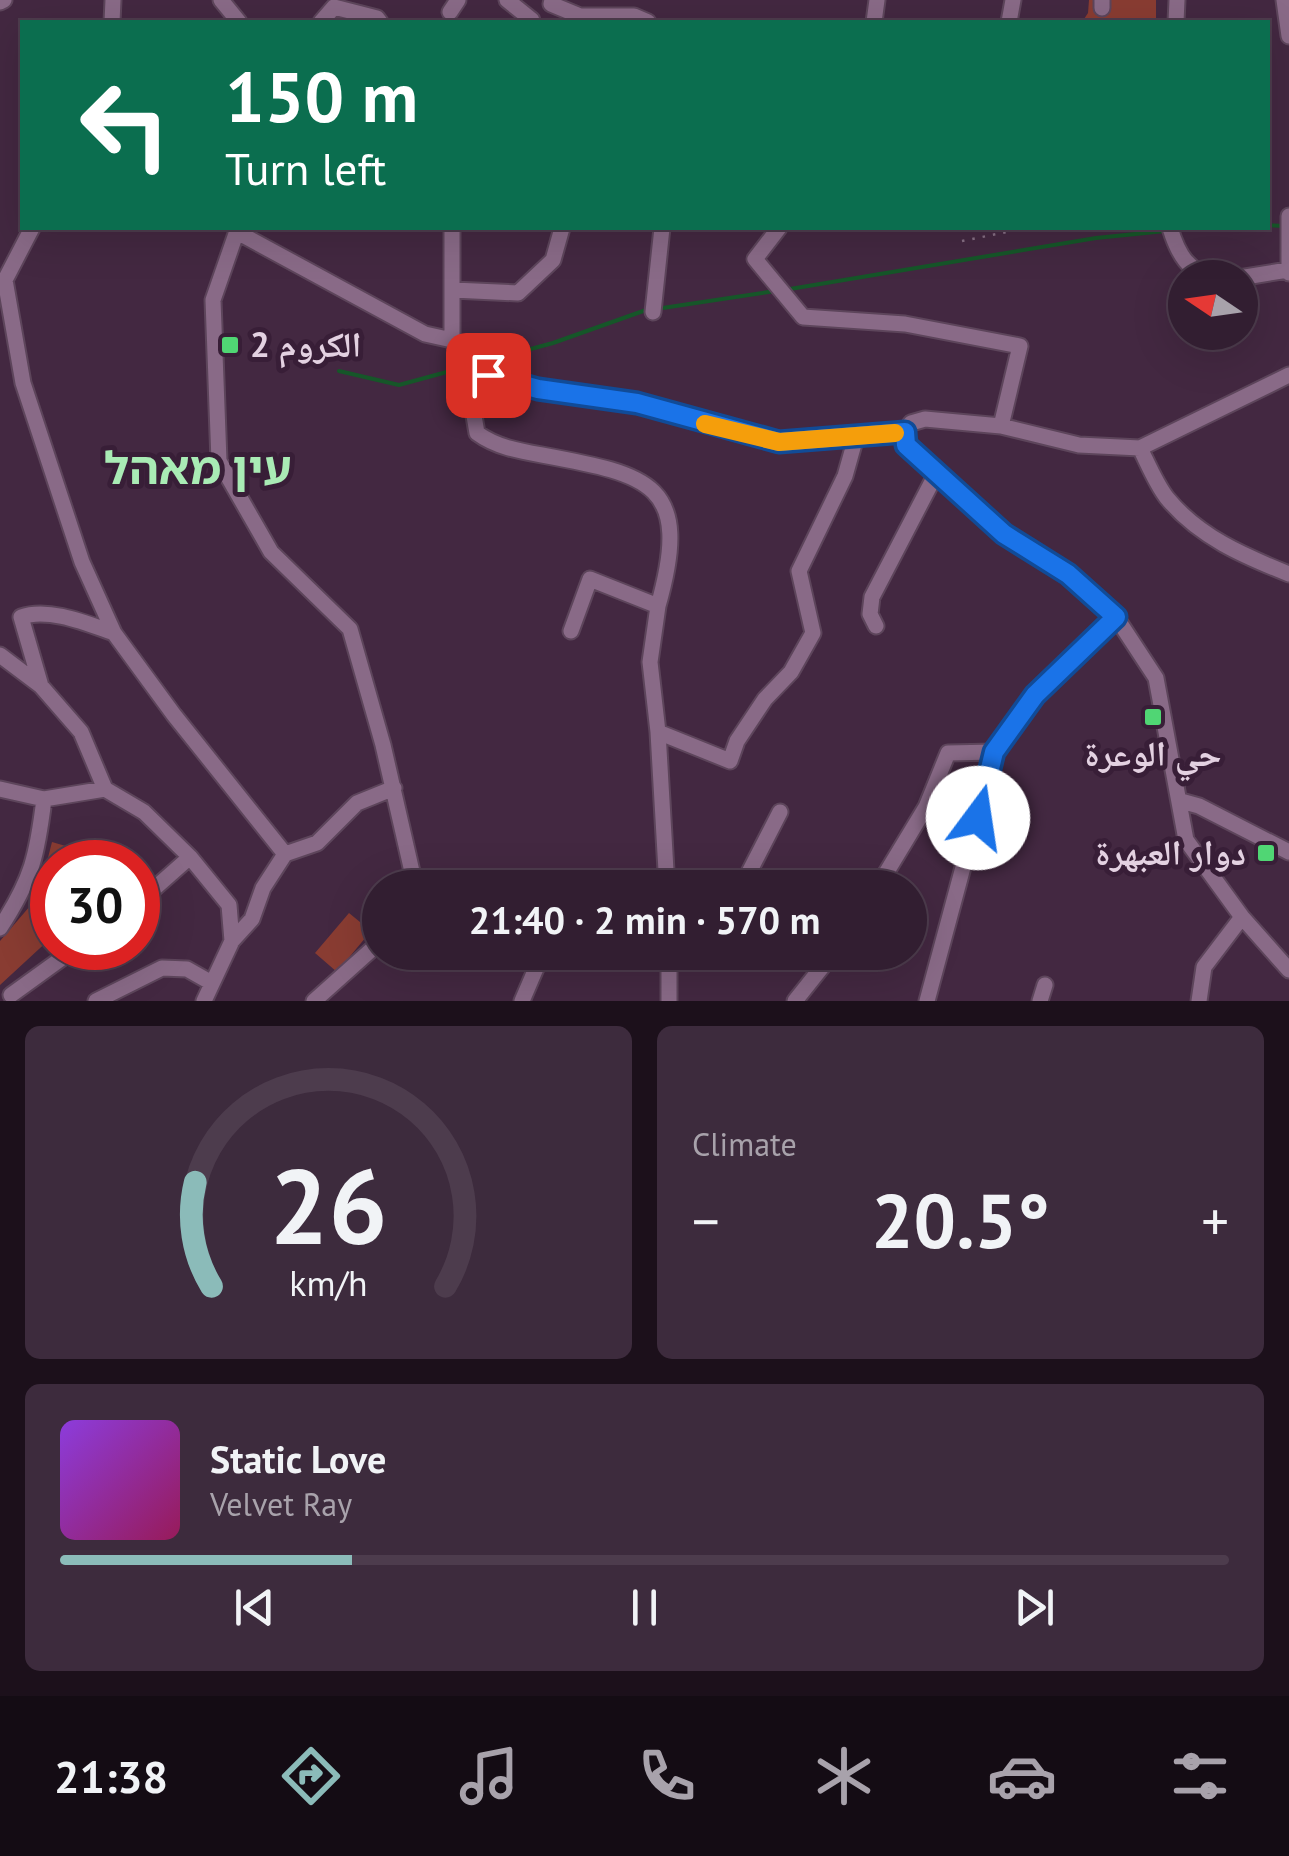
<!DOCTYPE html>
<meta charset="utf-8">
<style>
body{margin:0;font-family:"PT Sans","Noto Naskh Arabic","Noto Sans Hebrew",sans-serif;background:#3d2b3d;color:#f1f3f6;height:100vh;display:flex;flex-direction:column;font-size:38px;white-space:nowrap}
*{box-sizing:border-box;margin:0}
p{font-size:32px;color:#a8a2ab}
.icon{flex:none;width:55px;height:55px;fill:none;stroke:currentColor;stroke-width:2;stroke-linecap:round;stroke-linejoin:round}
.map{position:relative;height:1001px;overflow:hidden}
.side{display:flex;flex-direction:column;gap:25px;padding:25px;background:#1c101b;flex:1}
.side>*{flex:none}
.top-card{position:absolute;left:20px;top:20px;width:1250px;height:210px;border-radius:0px;box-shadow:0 10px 40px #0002,0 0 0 2px #4d3c4d;background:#0b6e4f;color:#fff;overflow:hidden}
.needle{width:65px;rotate:283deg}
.controls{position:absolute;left:1168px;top:260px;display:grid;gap:20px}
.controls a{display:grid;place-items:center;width:90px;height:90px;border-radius:50%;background:#321e31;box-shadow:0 10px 40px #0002,0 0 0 2px #4d3c4d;font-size:50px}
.speed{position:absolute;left:30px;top:840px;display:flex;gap:20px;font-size:50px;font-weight:700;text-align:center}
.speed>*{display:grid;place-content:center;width:130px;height:130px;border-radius:50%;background:#321e31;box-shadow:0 10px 40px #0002,0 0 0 2px #4d3c4d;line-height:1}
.speed .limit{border:15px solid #d22;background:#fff;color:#111}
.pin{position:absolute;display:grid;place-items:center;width:85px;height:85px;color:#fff;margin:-42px;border-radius:20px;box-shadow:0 5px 15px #0006}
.me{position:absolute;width:110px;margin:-55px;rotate:14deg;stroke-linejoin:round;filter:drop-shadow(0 0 8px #0008)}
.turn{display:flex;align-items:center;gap:35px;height:210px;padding:0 40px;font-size:45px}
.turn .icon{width:130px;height:130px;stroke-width:2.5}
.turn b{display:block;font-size:70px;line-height:85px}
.big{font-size:75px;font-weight:700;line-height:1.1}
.side .widget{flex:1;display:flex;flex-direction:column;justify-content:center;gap:15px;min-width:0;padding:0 35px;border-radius:15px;background:#3d2b3d}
.side .dial{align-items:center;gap:0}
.dial svg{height:260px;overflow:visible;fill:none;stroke:#4d3c4d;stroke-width:7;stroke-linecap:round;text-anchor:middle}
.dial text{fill:#f1f3f6;stroke:none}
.song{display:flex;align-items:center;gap:30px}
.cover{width:120px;height:120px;border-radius:15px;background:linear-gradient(135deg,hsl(270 70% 55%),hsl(330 70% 35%))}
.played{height:10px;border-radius:5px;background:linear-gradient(90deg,#8bbbb9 25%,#4d3c4d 25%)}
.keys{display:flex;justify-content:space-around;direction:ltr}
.heat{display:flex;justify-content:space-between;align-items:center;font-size:55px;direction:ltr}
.side .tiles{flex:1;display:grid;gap:25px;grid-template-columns:1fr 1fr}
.widget:last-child{grid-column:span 2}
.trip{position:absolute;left:362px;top:870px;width:565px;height:100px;border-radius:50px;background:#321e31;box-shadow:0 10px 40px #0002,0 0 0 2px #4d3c4d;font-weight:700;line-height:100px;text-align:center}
.menu{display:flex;height:160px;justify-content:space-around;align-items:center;background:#140c14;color:#a8a2ab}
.menu .icon{width:70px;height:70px}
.menu .active{color:#8bbbb9}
.menu b{font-size:45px;color:#f1f3f6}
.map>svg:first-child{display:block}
.green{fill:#893c32}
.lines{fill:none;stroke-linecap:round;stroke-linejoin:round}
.stream{stroke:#165629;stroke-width:4}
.minor-casing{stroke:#5d455b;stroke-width:19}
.path{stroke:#866f84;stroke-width:2.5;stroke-dasharray:2.5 8;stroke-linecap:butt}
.minor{stroke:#896a87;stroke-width:15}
.route-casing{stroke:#114b97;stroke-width:25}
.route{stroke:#1a73e8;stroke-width:18}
.slow{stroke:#f59e0b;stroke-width:18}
.poi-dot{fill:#50d674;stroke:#381e37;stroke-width:4}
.labels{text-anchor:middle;stroke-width:10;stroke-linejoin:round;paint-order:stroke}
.poi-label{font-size:35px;font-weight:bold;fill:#e3d1e1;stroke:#381e37;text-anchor:start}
.district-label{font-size:45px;font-weight:bold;fill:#a9ebb5;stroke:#381e37}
</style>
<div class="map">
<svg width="1289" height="1001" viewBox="0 0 1289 1001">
<rect width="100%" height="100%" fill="#432841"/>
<!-- green -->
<path class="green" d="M1089 0H1156V22H1082L1088 13Z
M52 842 93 854 103 862H52V937L0 985V941L30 906 42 881Z
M349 913 371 931 337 972 315 953Z"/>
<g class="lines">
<!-- stream -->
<path class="stream" d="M1268 225 1283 226
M1175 230 1198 228
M784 290 1096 238 1165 231
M656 309 775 291
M479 363 553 343 646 310
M339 371 399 385 465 367"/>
<defs>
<path id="minor" d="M221 0 239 22
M507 0 532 20
M552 0 551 4 580 16H634L648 22
M1284 0 1289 36
M0 2 4 0
M1102 8V0
M450 12 458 0
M112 22 113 0
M321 22 334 7 377 18 380 22
M874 22 877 0
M1009 22 1013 0
M1176 22 1177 0
M1289 216V273
M238 228 213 300 219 461 271 552 350 629 383 745 413 876 410 888
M452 228V340
M779 228 755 259 803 317 905 324 1020 346 1001 426
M1170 228C1178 254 1188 273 1217 278
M237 232 425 334 452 340 463 361 488 375 538 389 637 403 744 434 779 441 905 432 911 423 925 419 1001 426 1079 445 1140 448 1289 375
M1239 278 1288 270
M5 280 23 383 82 562 114 633 174 715 285 854
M0 282 5 280 32 228
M453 290 518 293 553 260 562 228
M653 312 662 228
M488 375 473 410 477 433C496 447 519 451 542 455 650 475 693 483 658 606L590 579 571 631
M905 432 906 445 1004 535 1068 574 1116 617 1156 678 1186 840 1242 917 1289 970
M1140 448C1148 464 1156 484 1167 498 1199 537 1244 556 1289 574
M658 606 650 662 658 732 730 761 737 741 765 699 791 672 813 633 799 571 845 476 856 437
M876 626 870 614 872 597 936 474
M0 655 41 686 81 732 105 789
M41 686 21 617C49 607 88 624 114 633
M658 732 667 888
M0 789 44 799 105 789 144 812 190 857 229 905 232 941 204 1001
M1181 801 1199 806 1289 852
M413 876 460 888
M741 888 780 812
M877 888 926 807 948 753 994 752
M138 903 190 857
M0 928C32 879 37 856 44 799
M232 941 252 919 263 888 285 854 317 843 357 803 394 788
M11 995 76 948
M96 1001 162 968 187 969 210 982
M314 1001 380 942
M522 1001 543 952
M669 1001V952
M795 1001 834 952
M927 1001 994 752 1035 695 1116 617
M1040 1001 1045 985
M1199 1001 1204 967 1242 917"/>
</defs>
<!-- minor casing -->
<use href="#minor" class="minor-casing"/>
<!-- path -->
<path class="path" d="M962 241 1027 228"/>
<!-- minor -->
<use href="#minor" class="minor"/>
</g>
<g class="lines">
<defs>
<path id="route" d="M488 375 538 389 637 403 779 442 905 432 906 445 1004 534 1068 574 1116 617 1035 695 994 752 978 818"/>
</defs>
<!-- route casing -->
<use href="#route" class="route-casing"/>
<!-- route -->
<use href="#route" class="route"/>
<!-- slow -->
<path class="slow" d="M705 424 779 442 895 433"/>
</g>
<!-- markers -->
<g class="poi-dot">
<rect x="220" y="335" width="20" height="20" rx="5"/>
<rect x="1143" y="707" width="20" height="20" rx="5"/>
<rect x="1256" y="843" width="20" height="20" rx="5"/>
</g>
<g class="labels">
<!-- poi labels -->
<g class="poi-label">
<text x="250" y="357">الكروم 2</text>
<text x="1153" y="766" text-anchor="middle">حي الوعرة</text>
<text x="1246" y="865" text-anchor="end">دوار العبهرة</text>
</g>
<!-- district labels -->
<g class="district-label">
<text x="198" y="484">עין מאהל</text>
</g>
</g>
</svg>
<div class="controls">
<a><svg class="needle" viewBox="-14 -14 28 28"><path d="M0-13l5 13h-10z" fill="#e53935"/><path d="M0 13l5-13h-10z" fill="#a8a2ab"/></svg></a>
</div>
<div class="speed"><div class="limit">30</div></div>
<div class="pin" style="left:488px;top:375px;background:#d93025"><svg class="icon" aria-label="arrive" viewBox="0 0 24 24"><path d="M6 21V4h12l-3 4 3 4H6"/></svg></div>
<svg class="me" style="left:978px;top:818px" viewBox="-20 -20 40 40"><circle r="19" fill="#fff"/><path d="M0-13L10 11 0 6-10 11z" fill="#1a73e8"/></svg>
<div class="trip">21:40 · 2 min · 570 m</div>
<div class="top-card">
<div class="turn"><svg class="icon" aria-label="left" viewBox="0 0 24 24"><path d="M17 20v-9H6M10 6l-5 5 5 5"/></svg><div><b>150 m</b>Turn left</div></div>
</div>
</div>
<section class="side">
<div class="tiles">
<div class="widget dial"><svg viewBox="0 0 100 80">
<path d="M14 69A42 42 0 1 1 86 69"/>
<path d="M14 69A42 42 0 0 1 9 37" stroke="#8bbbb9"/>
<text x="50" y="56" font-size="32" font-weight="700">26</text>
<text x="50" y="72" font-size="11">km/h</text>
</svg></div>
<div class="widget"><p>Climate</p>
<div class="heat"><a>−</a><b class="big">20.5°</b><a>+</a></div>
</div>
<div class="widget">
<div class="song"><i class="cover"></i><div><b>Static Love</b><p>Velvet Ray</p></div></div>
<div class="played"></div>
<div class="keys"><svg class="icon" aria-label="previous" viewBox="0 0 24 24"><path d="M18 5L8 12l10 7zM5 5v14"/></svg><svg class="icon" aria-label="pause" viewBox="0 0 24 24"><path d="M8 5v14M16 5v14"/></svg><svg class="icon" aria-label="next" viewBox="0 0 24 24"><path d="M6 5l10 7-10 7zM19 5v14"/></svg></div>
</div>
</div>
</section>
<nav class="menu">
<b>21:38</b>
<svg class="icon active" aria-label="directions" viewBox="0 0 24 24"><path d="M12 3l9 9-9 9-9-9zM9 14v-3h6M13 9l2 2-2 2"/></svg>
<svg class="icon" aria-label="music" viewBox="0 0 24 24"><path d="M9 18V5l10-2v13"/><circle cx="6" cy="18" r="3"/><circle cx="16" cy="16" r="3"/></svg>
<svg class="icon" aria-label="phone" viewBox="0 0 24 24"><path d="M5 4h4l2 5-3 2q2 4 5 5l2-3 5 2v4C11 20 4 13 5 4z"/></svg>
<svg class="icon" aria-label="climate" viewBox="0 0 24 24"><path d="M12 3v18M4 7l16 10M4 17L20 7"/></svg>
<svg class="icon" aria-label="car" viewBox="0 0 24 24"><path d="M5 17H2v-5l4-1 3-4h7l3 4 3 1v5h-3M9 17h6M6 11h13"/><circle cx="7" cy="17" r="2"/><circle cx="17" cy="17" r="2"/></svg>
<svg class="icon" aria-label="filters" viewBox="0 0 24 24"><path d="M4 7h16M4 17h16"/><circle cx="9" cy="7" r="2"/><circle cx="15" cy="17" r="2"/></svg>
</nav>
